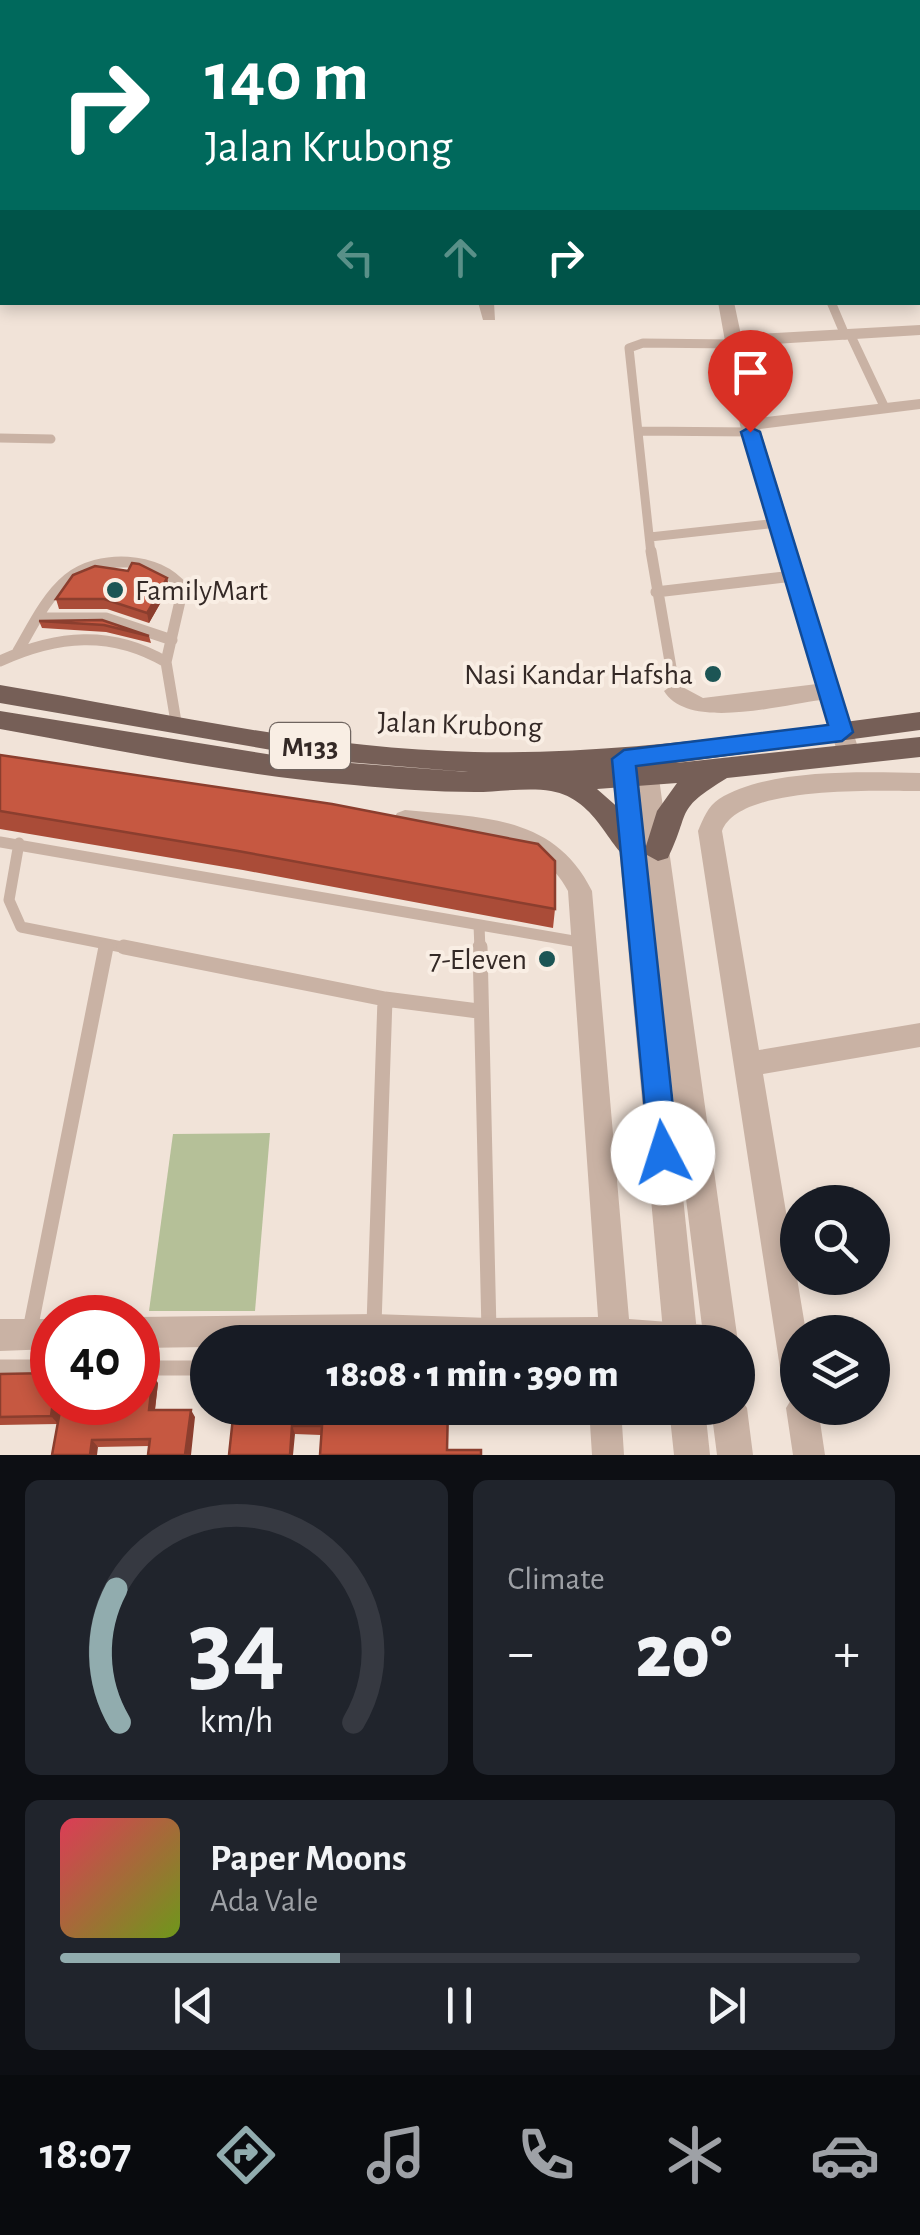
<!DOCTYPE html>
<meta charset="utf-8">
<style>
body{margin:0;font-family:"Alegreya Sans",sans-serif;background:#20242c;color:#f1f3f6;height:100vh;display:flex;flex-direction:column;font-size:38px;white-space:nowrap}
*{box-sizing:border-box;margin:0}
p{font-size:32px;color:#9ea1a6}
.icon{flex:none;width:55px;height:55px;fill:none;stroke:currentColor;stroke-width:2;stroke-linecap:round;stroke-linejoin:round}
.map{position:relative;height:1455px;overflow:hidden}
.sheet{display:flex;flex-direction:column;gap:25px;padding:25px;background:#0d0f14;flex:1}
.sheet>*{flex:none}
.hud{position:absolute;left:0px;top:0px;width:920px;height:305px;box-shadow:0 5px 15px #0003;background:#00695c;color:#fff;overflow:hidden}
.controls{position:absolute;left:780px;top:1185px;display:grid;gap:20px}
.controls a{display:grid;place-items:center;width:110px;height:110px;border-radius:50%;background:#171b24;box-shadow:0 5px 15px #0003;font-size:50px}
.speed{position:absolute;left:30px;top:1295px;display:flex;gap:20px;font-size:50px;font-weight:700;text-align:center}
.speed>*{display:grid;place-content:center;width:130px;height:130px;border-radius:50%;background:#171b24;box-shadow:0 5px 15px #0003;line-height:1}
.speed .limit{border:15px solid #d22;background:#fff;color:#111}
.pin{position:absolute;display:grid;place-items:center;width:85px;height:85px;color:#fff;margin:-102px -42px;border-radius:50% 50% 50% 0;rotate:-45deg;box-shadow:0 0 10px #0007}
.pin .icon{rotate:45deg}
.me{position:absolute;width:110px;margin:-55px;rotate:355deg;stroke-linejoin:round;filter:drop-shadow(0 0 8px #0008)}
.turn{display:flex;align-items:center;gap:35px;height:210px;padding:0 40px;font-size:45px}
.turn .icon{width:130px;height:130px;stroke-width:2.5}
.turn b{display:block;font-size:70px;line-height:85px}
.lanes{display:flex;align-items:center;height:95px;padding:0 40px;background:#0003;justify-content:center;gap:50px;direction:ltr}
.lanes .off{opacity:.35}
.big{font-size:75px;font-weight:800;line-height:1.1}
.sheet .card{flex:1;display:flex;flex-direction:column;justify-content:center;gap:15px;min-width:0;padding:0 35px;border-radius:15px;background:#20242c}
.sheet .dial{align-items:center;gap:0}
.dial svg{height:260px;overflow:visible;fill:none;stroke:#363941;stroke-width:7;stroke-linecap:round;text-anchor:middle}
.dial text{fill:#f1f3f6;stroke:none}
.song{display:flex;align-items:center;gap:30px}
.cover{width:120px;height:120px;border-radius:15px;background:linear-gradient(135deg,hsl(350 70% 55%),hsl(80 70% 35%))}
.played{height:10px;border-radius:5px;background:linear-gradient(90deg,#91acae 35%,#363941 35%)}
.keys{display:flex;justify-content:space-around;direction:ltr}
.heat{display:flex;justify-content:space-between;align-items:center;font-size:55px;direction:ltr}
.sheet .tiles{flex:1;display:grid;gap:25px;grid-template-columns:1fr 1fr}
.card:last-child{grid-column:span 2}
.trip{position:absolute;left:190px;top:1325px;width:565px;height:100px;border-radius:50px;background:#171b24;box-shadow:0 5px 15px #0003;font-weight:800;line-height:100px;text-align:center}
.dock{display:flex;height:160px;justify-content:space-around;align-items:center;background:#090b0e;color:#9ea1a6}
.dock .icon{width:70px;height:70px}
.dock .current{color:#91acae}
.dock b{font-size:45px;color:#f1f3f6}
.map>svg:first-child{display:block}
.green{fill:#b5c098}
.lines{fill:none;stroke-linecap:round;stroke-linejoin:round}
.service-far3{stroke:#c9b2a4;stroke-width:8}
.service-far2{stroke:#c9b2a4;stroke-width:9}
.service-far1{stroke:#c9b2a4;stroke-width:11}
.service{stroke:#c9b2a4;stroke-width:15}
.minor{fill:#c9b2a4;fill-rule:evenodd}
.tertiary{fill:#c9b2a4;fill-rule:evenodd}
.primary{fill:#765f57;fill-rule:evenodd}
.wall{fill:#aa4c38}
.shaded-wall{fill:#8b3e2e}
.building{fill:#c65841;stroke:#8b3e2e;stroke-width:2.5}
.route{fill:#1a73e8;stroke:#114b97;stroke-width:2.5}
.poi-dot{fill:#1c5555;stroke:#f9eee4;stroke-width:4}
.labels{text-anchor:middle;stroke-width:8;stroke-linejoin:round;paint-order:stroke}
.shield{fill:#f9eee4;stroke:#6f645f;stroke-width:2.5}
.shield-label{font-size:28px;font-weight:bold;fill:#342926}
.poi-label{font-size:30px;fill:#342926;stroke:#f9eee4;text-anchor:end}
.street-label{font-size:30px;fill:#342926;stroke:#f9eee4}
</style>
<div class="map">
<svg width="920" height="1455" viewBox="0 0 920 1455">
<rect width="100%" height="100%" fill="#f1e3d8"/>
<!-- green -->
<path class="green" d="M270 1133 255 1311H149L173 1134Z"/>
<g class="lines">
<!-- service-far3 -->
<path class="service-far3" d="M0 1 10 0"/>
<!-- service-far2 -->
<path class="service-far2" d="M831 302 845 335
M850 334 884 406
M639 431 751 432
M0 438 51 439
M650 537 777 523
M651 554 629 348 643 343 733 344"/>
<!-- service-far1 -->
<path class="service-far1" d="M651 551 675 691
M656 592 793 576
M38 618H106L172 640
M18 651C32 627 46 597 68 579 99 554 158 556 183 588L166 662
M0 661C57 635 111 630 166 662L176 722
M0 842 585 943
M19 843 9 900 21 927 137 950
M479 925 480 950
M105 950 106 945"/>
<!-- service -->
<path class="service" d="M124 947 385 999 478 1011
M480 947 489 1331
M374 1325 385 999
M30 1330 106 947
M0 1367H52
M138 1368H208"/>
<!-- minor -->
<path class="minor" d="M517 0H529V2H517Z
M702 0H714L715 2H703Z
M831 0H845L846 2H833Z
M918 52 920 53V61L918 60Z
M0 57H2V65H0Z
M918 150H920V158H918Z
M918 203H920V213L918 212Z
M2 217V227L0 228V218Z
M920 259V269L918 270V260Z
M478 302H494L495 320H483Z
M718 302H734L741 335 920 325V335L743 346 757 418 920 399V409L760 429 859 751 856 757H840L837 751 821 700C781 705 688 731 664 691L675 683 703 698 817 684 740 425Z
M920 773V791C877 791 739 785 722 831L759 1050 920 1023V1047L763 1074 806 1332H798V1408H818L825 1455H793L786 1408 794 1395 787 1392 782 1381 698 831C703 819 708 806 719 799 769 768 863 772 920 773Z
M405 810C481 818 554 814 592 891L629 1319 721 1326 732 1331 736 1342H208V1347L138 1348V1317L374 1314 489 1318 598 1317 568 891C532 823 457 847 397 827L393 820 397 813Z
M0 1319H52V1349L0 1351Z
M589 1408H621L624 1455H592Z"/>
<!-- tertiary -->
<path class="tertiary" d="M643 747 652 750 656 757 738 1342V1344L704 1342 670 1071 698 1342H664L611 759 615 752H633Z
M738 1394 747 1408 753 1455H717L711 1408H738Z
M669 1408H705L710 1455H674Z"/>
<!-- primary -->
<path class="primary" d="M0 685C156 711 315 749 474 752 624 755 772 731 920 712V730L676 763 920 737V757L727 778C673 811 692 809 668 858L658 861 647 855 635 863C610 855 599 799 551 791 528 787 499 792 475 792 435 792 394 789 354 785 235 775 117 750 0 729V711L298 759 468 772 335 761 0 703ZM677 783 657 811 646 846 622 811 597 789Z"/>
</g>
<!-- wall -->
<path class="wall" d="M167 578 169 588 149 623 107 609H59L56 599Z
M102 620 149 636 151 643 106 632 42 628 39 621Z
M0 755 555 909 553 928 243 870 0 829Z
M0 1374 60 1411H104L158 1383 155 1410 195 1417 149 1446 98 1447 57 1424 0 1425Z
M234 1408 448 1450 321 1435 295 1434Z"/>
<!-- shaded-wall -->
<path class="shaded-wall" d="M167 578 169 588 149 623 147 613Z
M153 1375 158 1383 154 1417 149 1410Z
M53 1402H61L58 1424 51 1416Z
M191 1410 195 1417 191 1455H185Z
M292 1426 295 1434 293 1455H290Z
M92 1440 98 1447 97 1455H90Z"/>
<!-- building -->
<path class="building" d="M132 563 139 564 167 578 147 613 104 599H56L73 575 95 566 128 571Z
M102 620 149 636 104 625 39 621Z
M0 755 332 804 538 844 555 861V909L238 851 0 811Z
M52 1373 53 1402 51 1416 0 1417V1374Z
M138 1375H153L149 1410H191L185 1455H148L150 1439 92 1440 90 1455H52L60 1411H104L105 1402H138Z
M234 1408H448L447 1450H481V1455H320L322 1426H292L290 1455H229Z"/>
<!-- route -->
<path class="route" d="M750 427 760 432 853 732 842 741 636 766 678 1153 673 1163 663 1167 653 1163 649 1153 612 759 624 750 828 725 741 432Z"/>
<!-- markers -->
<g class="poi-dot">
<circle cx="115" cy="590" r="10"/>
<circle cx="713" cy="674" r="10"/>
<circle cx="547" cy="959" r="10"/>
</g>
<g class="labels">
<!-- shield labels -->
<rect class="shield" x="270" y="723" width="80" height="46" rx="8"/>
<g class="shield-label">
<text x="310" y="756">M133</text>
</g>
<!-- poi labels -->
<g class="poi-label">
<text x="135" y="600" text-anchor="start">FamilyMart</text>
<text x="693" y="684">Nasi Kandar Hafsha</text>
<text x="527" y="969">7-Eleven</text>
</g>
<!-- street labels -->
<g class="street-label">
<text transform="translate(460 724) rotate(2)" y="10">Jalan Krubong</text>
</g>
</g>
</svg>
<div class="controls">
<a><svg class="icon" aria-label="search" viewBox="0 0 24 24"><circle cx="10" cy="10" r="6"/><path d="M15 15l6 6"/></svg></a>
<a><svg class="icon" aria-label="layers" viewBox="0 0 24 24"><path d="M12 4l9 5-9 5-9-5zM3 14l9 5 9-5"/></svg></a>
</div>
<div class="speed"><div class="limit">40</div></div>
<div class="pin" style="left:750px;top:432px;background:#d93025"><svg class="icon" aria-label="arrive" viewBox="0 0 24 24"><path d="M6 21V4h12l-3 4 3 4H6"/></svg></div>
<svg class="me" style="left:663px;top:1153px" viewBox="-20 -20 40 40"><circle r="19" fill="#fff"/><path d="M0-13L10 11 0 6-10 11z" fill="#1a73e8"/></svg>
<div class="trip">18:08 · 1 min · 390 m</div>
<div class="hud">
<div class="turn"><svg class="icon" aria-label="right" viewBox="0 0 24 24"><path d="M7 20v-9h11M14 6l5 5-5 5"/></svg><div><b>140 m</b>Jalan Krubong</div></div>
<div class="lanes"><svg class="icon off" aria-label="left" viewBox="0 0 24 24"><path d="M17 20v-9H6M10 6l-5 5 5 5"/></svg><svg class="icon off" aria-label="ahead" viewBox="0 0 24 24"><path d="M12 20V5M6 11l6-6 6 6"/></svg><svg class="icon" aria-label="right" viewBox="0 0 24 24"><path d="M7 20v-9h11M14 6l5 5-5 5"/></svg></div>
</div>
</div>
<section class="sheet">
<div class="tiles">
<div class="card dial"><svg viewBox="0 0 100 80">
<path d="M14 69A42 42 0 1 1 86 69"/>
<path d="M14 69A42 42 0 0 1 13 28" stroke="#91acae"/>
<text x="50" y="56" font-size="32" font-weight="700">34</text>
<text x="50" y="72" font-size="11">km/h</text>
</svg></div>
<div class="card"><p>Climate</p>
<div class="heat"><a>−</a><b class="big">20°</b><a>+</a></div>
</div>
<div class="card">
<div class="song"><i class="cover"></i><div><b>Paper Moons</b><p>Ada Vale</p></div></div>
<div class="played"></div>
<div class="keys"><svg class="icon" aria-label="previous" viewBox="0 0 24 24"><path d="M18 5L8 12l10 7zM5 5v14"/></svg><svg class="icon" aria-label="pause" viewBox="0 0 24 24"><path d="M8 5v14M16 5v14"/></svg><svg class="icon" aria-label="next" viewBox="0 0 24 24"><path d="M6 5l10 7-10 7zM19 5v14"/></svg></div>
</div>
</div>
</section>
<nav class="dock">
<b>18:07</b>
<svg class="icon current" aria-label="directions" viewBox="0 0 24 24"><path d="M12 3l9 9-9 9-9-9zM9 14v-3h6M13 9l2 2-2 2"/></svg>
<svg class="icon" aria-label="music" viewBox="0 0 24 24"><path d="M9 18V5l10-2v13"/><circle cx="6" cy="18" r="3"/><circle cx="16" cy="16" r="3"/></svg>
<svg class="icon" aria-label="phone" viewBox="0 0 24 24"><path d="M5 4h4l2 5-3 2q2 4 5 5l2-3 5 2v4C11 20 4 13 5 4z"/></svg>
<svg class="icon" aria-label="climate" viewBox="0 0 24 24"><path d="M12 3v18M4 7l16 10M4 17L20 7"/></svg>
<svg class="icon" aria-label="car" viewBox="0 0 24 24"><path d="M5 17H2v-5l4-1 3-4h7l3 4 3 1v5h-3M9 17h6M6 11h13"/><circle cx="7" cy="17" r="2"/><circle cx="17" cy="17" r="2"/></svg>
</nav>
